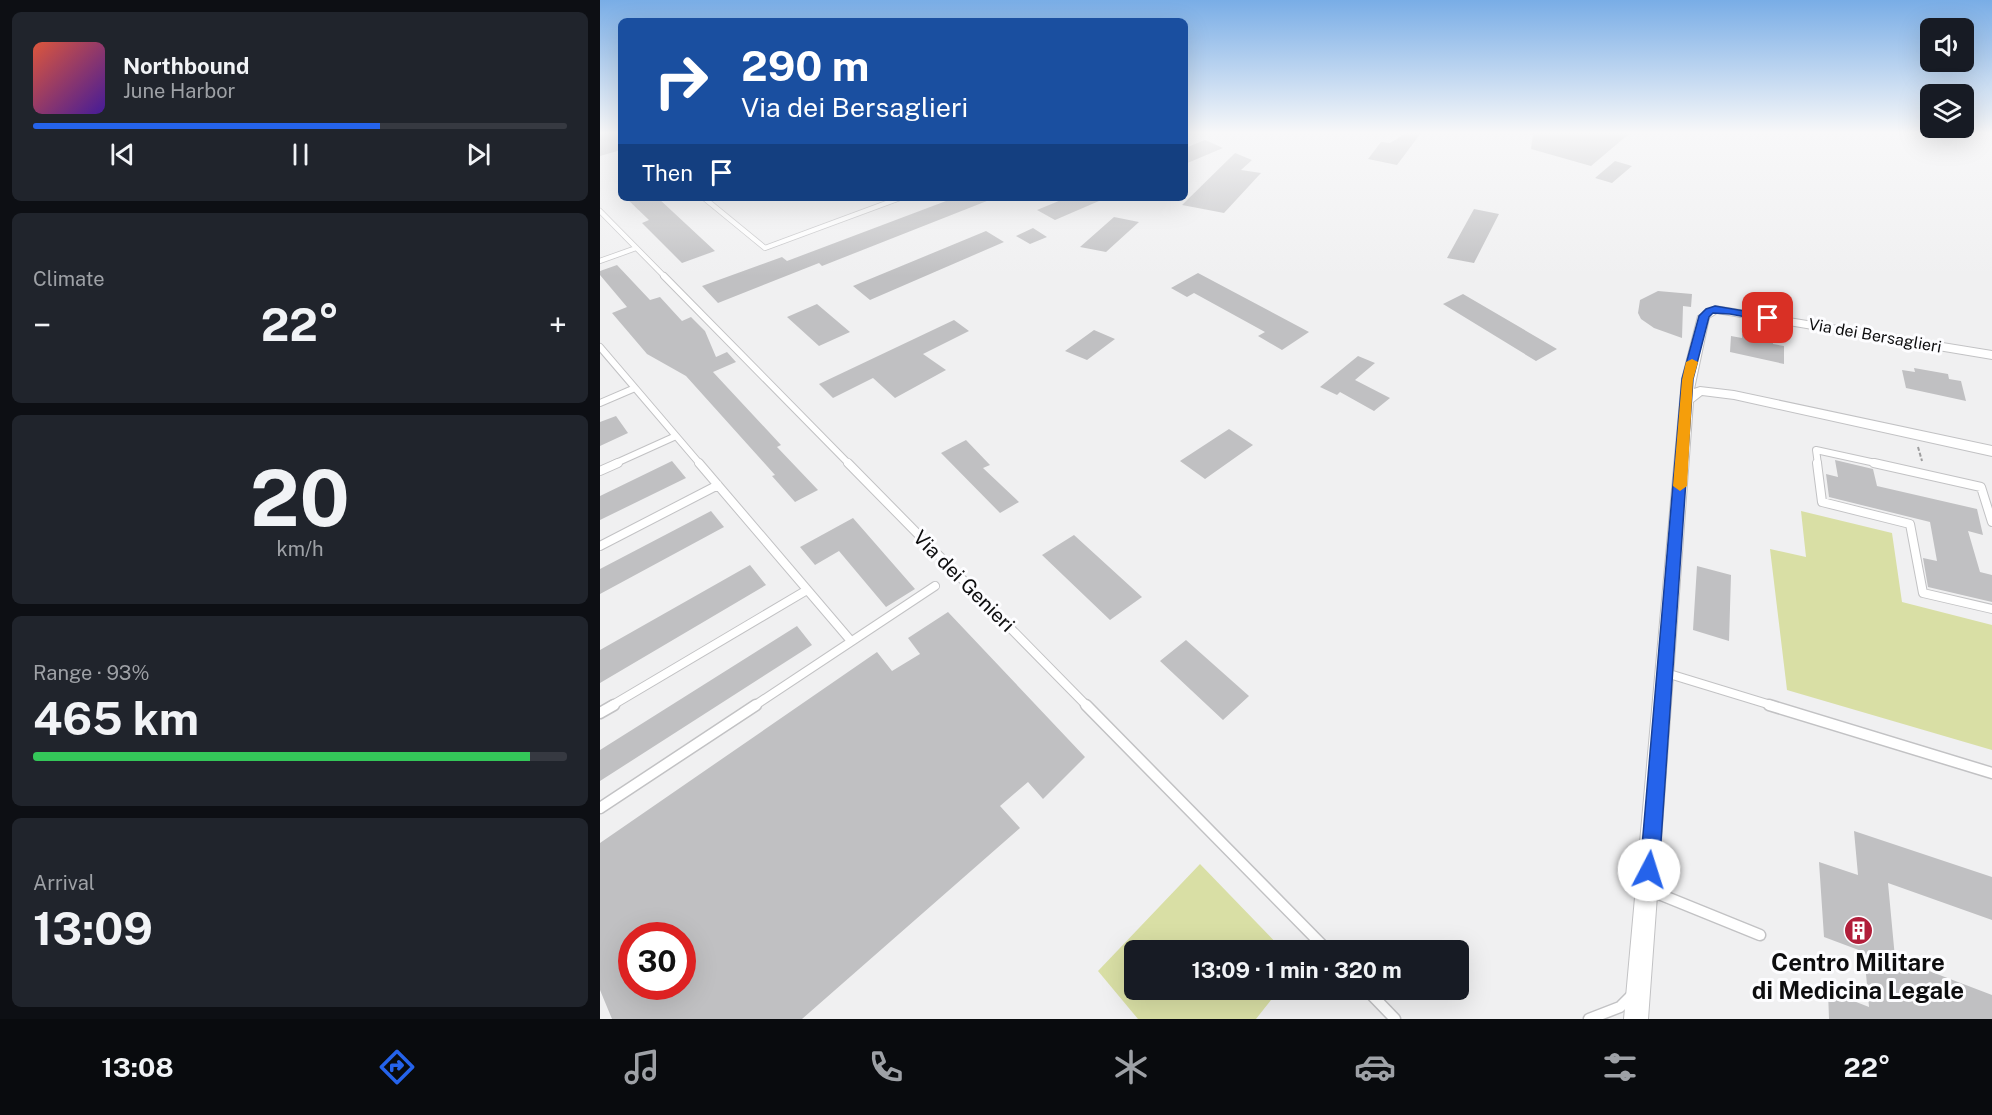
<!DOCTYPE html>
<meta charset="utf-8">
<style>
body{margin:0;font-family:"Public Sans",sans-serif;background:#20242c;color:#f1f3f6;height:100vh;display:flex;flex-direction:column;font-size:22px;white-space:nowrap}
*{box-sizing:border-box;margin:0}
p{font-size:20px;color:#9ea1a6}
.icon{flex:none;width:33px;height:33px;fill:none;stroke:currentColor;stroke-width:2;stroke-linecap:round;stroke-linejoin:round}
.map{position:relative;flex:1;overflow:hidden}
.sheet{display:flex;flex-direction:column;gap:12px;padding:12px;background:#0d0f14;width:600px}
.sheet>*{flex:none}
.banner{position:absolute;left:18px;top:18px;width:570px;height:183px;border-radius:9px;box-shadow:0 6px 24px #0002;background:#1a4fa0;color:#fff;overflow:hidden}
.fabs{position:absolute;left:1320px;top:18px;display:grid;gap:12px}
.fabs a{display:grid;place-items:center;width:54px;height:54px;border-radius:9px;background:#171b24;box-shadow:0 6px 24px #0002;font-size:30px}
.speed{position:absolute;left:18px;top:922px;display:flex;gap:12px;font-size:30px;font-weight:700;text-align:center}
.speed>*{display:grid;place-content:center;width:78px;height:78px;border-radius:50%;background:#171b24;box-shadow:0 6px 24px #0002;line-height:1}
.speed .limit{border:9px solid #d22;background:#fff;color:#111}
.pin{position:absolute;display:grid;place-items:center;width:51px;height:51px;color:#fff;margin:-26px;border-radius:12px;box-shadow:0 3px 9px #0006}
.me{position:absolute;width:66px;margin:-33px;rotate:5deg;stroke-linejoin:round;filter:drop-shadow(0 0 4px #0008)}
.turn{display:flex;align-items:center;gap:21px;height:126px;padding:0 24px;font-size:27px}
.turn .icon{width:78px;height:78px;stroke-width:2.5}
.turn b{display:block;font-size:42px;line-height:51px}
.then{display:flex;align-items:center;height:57px;padding:0 24px;background:#0003;gap:12px;font-size:22px}
.big{font-size:45px;font-weight:700;line-height:1.1}
.sheet .widget{flex:1;display:flex;flex-direction:column;justify-content:center;gap:9px;min-width:0;padding:0 21px;border-radius:9px;background:#20242c}
.sheet .dial{align-items:center;gap:0}
.dial b{font-size:78px;line-height:1}
.song{display:flex;align-items:center;gap:18px}
.cover{width:72px;height:72px;border-radius:9px;background:linear-gradient(135deg,hsl(10 70% 55%),hsl(260 70% 35%))}
.played{height:6px;border-radius:3px;background:linear-gradient(90deg,#2563eb 65%,#363941 65%)}
.keys{display:flex;justify-content:space-around;direction:ltr}
.heat{display:flex;justify-content:space-between;align-items:center;font-size:33px;direction:ltr}
.charge{height:9px;border-radius:4px;background:linear-gradient(90deg,#34c759 93%,#363941 0)}
.trip{position:absolute;left:524px;top:940px;width:345px;height:60px;border-radius:9px;background:#171b24;box-shadow:0 6px 24px #0002;font-weight:700;line-height:60px;text-align:center}
.dock{display:flex;height:96px;justify-content:space-around;align-items:center;background:#090b0e;color:#9ea1a6}
.dock .icon{width:42px;height:42px}
.dock .selected{color:#2563eb}
.dock b{font-size:27px;color:#f1f3f6}
main{display:flex;flex:1;min-height:0}
.map>svg:first-child{display:block}
.green{fill:#d9dfa5}
.building{fill:#c0c0c2;fill-rule:evenodd}
.lines{fill:none;stroke-linecap:round;stroke-linejoin:round}
.lane-far3-casing{stroke:#c2c2c4;stroke-width:6}
.lane-far2-casing{stroke:#c2c2c4;stroke-width:8}
.lane-far1-casing{stroke:#c2c2c4;stroke-width:10}
.lane-casing{stroke:#c2c2c4;stroke-width:13}
.street-casing{stroke:#c2c2c4;stroke-width:2}
.path{stroke:#9d9d9e;stroke-width:2;stroke-dasharray:4 2;stroke-linecap:butt}
.lane-far3{stroke:#fff;stroke-width:4.5}
.lane-far2{stroke:#fff;stroke-width:6}
.lane-far1{stroke:#fff;stroke-width:8}
.lane{stroke:#fff;stroke-width:10}
.street{fill:#fff;fill-rule:evenodd}
.route{fill:#2563eb;stroke:#184099;stroke-width:1.5}
.slow{fill:#f59e0b}
.labels{text-anchor:middle;stroke-width:6;stroke-linejoin:round;paint-order:stroke}
.far-street-label{font-size:16px;fill:#0e0e0f;stroke:#fdfdff}
.street-label{font-size:20px;fill:#0e0e0f;stroke:#fdfdff}
.near-poi-label{font-size:24px;font-weight:bold;fill:#0e0e0f;stroke:#fdfdff}
</style>
<main>
<section class="sheet">
<div class="widget">
<div class="song"><i class="cover"></i><div><b>Northbound</b><p>June Harbor</p></div></div>
<div class="played"></div>
<div class="keys"><svg class="icon" aria-label="previous" viewBox="0 0 24 24"><path d="M18 5L8 12l10 7zM5 5v14"/></svg><svg class="icon" aria-label="pause" viewBox="0 0 24 24"><path d="M8 5v14M16 5v14"/></svg><svg class="icon" aria-label="next" viewBox="0 0 24 24"><path d="M6 5l10 7-10 7zM19 5v14"/></svg></div>
</div>
<div class="widget"><p>Climate</p>
<div class="heat"><a>−</a><b class="big">22°</b><a>+</a></div>
</div>
<div class="widget dial"><b>20</b><p>km/h</p></div>
<div class="widget"><p>Range · 93%</p><b class="big">465 km</b><div class="charge"></div></div>
<div class="widget"><p>Arrival</p><b class="big">13:09</b></div>
</section>
<div class="map">
<svg width="1392" height="1019" viewBox="0 0 1392 1019">
<rect width="100%" height="100%" fill="#f0f0f1"/>
<!-- green -->
<path class="green" d="M1201 511 1292 533 1302 602 1392 625V750L1187 690 1170 549 1206 557Z
M600 864 684 951H534V990H679L656 1019H538L498 971Z"/>
<!-- building -->
<path class="building" d="M6 133H21V150L0 156V135Z
M806 133H821L797 165 768 159 781 142 790 143Z
M933 133H1030L991 166 931 149Z
M605 140 623 148 585 164V148Z
M635 153 652 160 641 170 661 173 624 213 582 205Z
M1015 161 1032 166 1012 183 995 178Z
M26 198H58L115 251 82 263 42 223 49 220Z
M354 198 392 199 222 266 219 263 118 303 102 286 182 257 187 261Z
M466 198H506L455 220 437 210Z
M874 209 899 214 874 263 847 258Z
M514 217 539 222 506 252 480 247Z
M433 228 447 237 430 244 416 236Z
M386 231 404 242 270 300 253 286Z
M17 265 50 300 60 297 82 321 91 317 105 331 116 357 127 352 136 362 113 372 181 445 177 447 218 490 195 502 172 476 175 475 86 376 47 354 12 313 27 307 0 275V271Z
M598 273 709 332 682 350 658 336 665 332 594 293 587 297 571 288Z
M1058 291 1092 294 1091 307 1083 306 1082 338 1054 328 1041 319 1038 313 1040 300Z
M863 294 911 322 957 349 936 361 843 304Z
M217 304 250 332 219 346 187 317Z
M354 320 369 331 323 354 346 370 295 398 273 378 233 398 219 384Z
M494 330 515 339 487 360 465 351Z
M1142 334 1173 340V344L1184 346V364L1130 352 1131 336 1142 338Z
M758 356 775 363 755 380 790 398 774 411 740 392 737 395 720 387Z
M1314 368 1348 374 1349 379 1361 381 1366 401 1306 388 1302 370 1315 372Z
M16 416 28 433 0 446V422Z
M629 429 653 445 605 479 580 461Z
M366 440 390 465 383 468 419 502 400 513 341 453Z
M1235 460 1273 469 1277 486 1377 509 1383 535 1368 531 1380 572 1392 575V602L1328 587 1323 558 1337 561 1330 522 1229 497 1226 474 1238 477Z
M72 461 86 478 0 520V496Z
M111 511 124 527 0 594V569Z
M253 518 315 589 286 607 239 551 215 565 200 547Z
M474 535 542 597 510 620 442 555Z
M150 565 166 585 0 683V650Z
M1097 566 1131 575 1129 641 1093 630Z
M348 612 485 757 443 799 428 782 400 806 420 828 202 1019H12L0 990V843L277 652 292 671 320 654 308 638ZM32 936H82V987H32Z
M197 626 212 645 0 781V750Z
M586 640 649 696 623 720 560 661Z
M1254 831 1392 877V920L1288 883 1295 958 1392 995V1019H1229L1228 991 1269 1007 1264 952 1224 937 1219 862 1258 875Z"/>
<g class="lines">
<defs>
<path id="lane-far3" d="M104 198 165 248 300 198
M0 211 66 278
M0 261 36 248"/>
<path id="lane-far2" d="M64 276 249 464
M0 347 100 464
M0 403 35 388
M14 464 76 436
M1218 464 1216 450 1280 464"/>
<path id="lane-far1" d="M99 463 251 641
M248 463 487 706
M1217 463 1222 502 1310 524 1323 593 1392 609
M1274 463 1381 487 1392 522
M0 471 18 463
M0 546 118 485
M1066 673 1174 706
M11 706 207 590
M154 706 335 586"/>
<path id="lane" d="M486 705 728 951
M1169 705 1392 773
M0 713 14 705
M0 808 156 705
M1049 890 1160 935
M767 990 795 1019
M989 1019 1020 1007 1033 994"/>
<path id="street" d="M1115 306 1392 351V359L1117 313 1109 318 1094 389 1100 387 1134 391 1392 446V456L1134 399 1102 395 1093 402 1048 1019H1024L1082 379 1098 316Z"/>
</defs>
<!-- lane-far3 casing -->
<use href="#lane-far3" class="lane-far3-casing"/>
<!-- lane-far2 casing -->
<use href="#lane-far2" class="lane-far2-casing"/>
<!-- lane-far1 casing -->
<use href="#lane-far1" class="lane-far1-casing"/>
<!-- lane casing -->
<use href="#lane" class="lane-casing"/>
<!-- street casing -->
<use href="#street" class="street-casing"/>
<!-- path -->
<path class="path" d="M1318 447 1322 461"/>
<!-- lane-far3 -->
<use href="#lane-far3" class="lane-far3"/>
<!-- lane-far2 -->
<use href="#lane-far2" class="lane-far2"/>
<!-- lane-far1 -->
<use href="#lane-far1" class="lane-far1"/>
<!-- lane -->
<use href="#lane" class="lane"/>
<!-- street -->
<use href="#street" class="street"/>
</g>
<!-- sky -->
<linearGradient id="sky" x2="0" y2="1"><stop stop-color="#79ade6"/><stop offset="0.48" stop-color="#f8f8f9"/><stop offset="1" stop-color="#f8f8f9" stop-opacity="0"/></linearGradient>
<rect width="1392" height="276" fill="url(#sky)"/>
<!-- route -->
<path class="route" d="M1115 306 1168 315 1174 318 1168 321 1130 314 1113 313 1109 317 1093 379 1059 870 1056 877 1049 880 1042 877 1040 870 1082 379 1099 316 1106 309Z"/>
<!-- slow -->
<path class="slow" d="M1092 359 1098 362 1093 380 1087 486 1080 491 1073 486 1082 380 1086 362Z"/>
<!-- icons -->
<defs>
<symbol id="building-disc" viewBox="-11 -11 22 22"><circle r="9.5" fill="#b11e3a" stroke="#fdfdff"/><path d="M-4-6H4V6H1V3H-1V6H-4ZM-2.5-4.3h1.7v1.8h-1.7ZM.8-4.3h1.7v1.8H.8ZM-2.5-1h1.7V.8h-1.7ZM.8-1h1.7V.8H.8Z" fill="#fff"/></symbol>
</defs>
<g fill-rule="evenodd">
<use href="#building-disc" x="1242" y="914" width="33" height="33"/>
</g>
<g class="labels">
<!-- far-street labels -->
<g class="far-street-label">
<text transform="translate(1275 335) rotate(10)" y="6">Via dei Bersaglieri</text>
</g>
<!-- street labels -->
<g class="street-label">
<text transform="translate(364 581) rotate(45)" y="7">Via dei Genieri</text>
</g>
<!-- near-poi labels -->
<g class="near-poi-label">
<text x="1258" y="971">Centro Militare<tspan x="1258" dy="28">di Medicina Legale</tspan></text>
</g>
</g>
</svg>
<div class="fabs">
<a><svg class="icon" aria-label="sound" viewBox="0 0 24 24"><path d="M4 9h4l5-4v14l-5-4H4zM17 9q2 3 0 6"/></svg></a>
<a><svg class="icon" aria-label="layers" viewBox="0 0 24 24"><path d="M12 4l9 5-9 5-9-5zM3 14l9 5 9-5"/></svg></a>
</div>
<div class="speed"><div class="limit">30</div></div>
<div class="pin" style="left:1168px;top:318px;background:#d93025"><svg class="icon" aria-label="arrive" viewBox="0 0 24 24"><path d="M6 21V4h12l-3 4 3 4H6"/></svg></div>
<svg class="me" style="left:1049px;top:870px" viewBox="-20 -20 40 40"><circle r="19" fill="#fff"/><path d="M0-13L10 11 0 6-10 11z" fill="#2563eb"/></svg>
<div class="trip">13:09 · 1 min · 320 m</div>
<div class="banner">
<div class="turn"><svg class="icon" aria-label="right" viewBox="0 0 24 24"><path d="M7 20v-9h11M14 6l5 5-5 5"/></svg><div><b>290 m</b>Via dei Bersaglieri</div></div>
<div class="then">Then<svg class="icon" aria-label="arrive" viewBox="0 0 24 24"><path d="M6 21V4h12l-3 4 3 4H6"/></svg></div>
</div>
</div>
</main>
<nav class="dock">
<b>13:08</b>
<svg class="icon selected" aria-label="directions" viewBox="0 0 24 24"><path d="M12 3l9 9-9 9-9-9zM9 14v-3h6M13 9l2 2-2 2"/></svg>
<svg class="icon" aria-label="music" viewBox="0 0 24 24"><path d="M9 18V5l10-2v13"/><circle cx="6" cy="18" r="3"/><circle cx="16" cy="16" r="3"/></svg>
<svg class="icon" aria-label="phone" viewBox="0 0 24 24"><path d="M5 4h4l2 5-3 2q2 4 5 5l2-3 5 2v4C11 20 4 13 5 4z"/></svg>
<svg class="icon" aria-label="climate" viewBox="0 0 24 24"><path d="M12 3v18M4 7l16 10M4 17L20 7"/></svg>
<svg class="icon" aria-label="car" viewBox="0 0 24 24"><path d="M5 17H2v-5l4-1 3-4h7l3 4 3 1v5h-3M9 17h6M6 11h13"/><circle cx="7" cy="17" r="2"/><circle cx="17" cy="17" r="2"/></svg>
<svg class="icon" aria-label="filters" viewBox="0 0 24 24"><path d="M4 7h16M4 17h16"/><circle cx="9" cy="7" r="2"/><circle cx="15" cy="17" r="2"/></svg>
<b>22°</b>
</nav>
